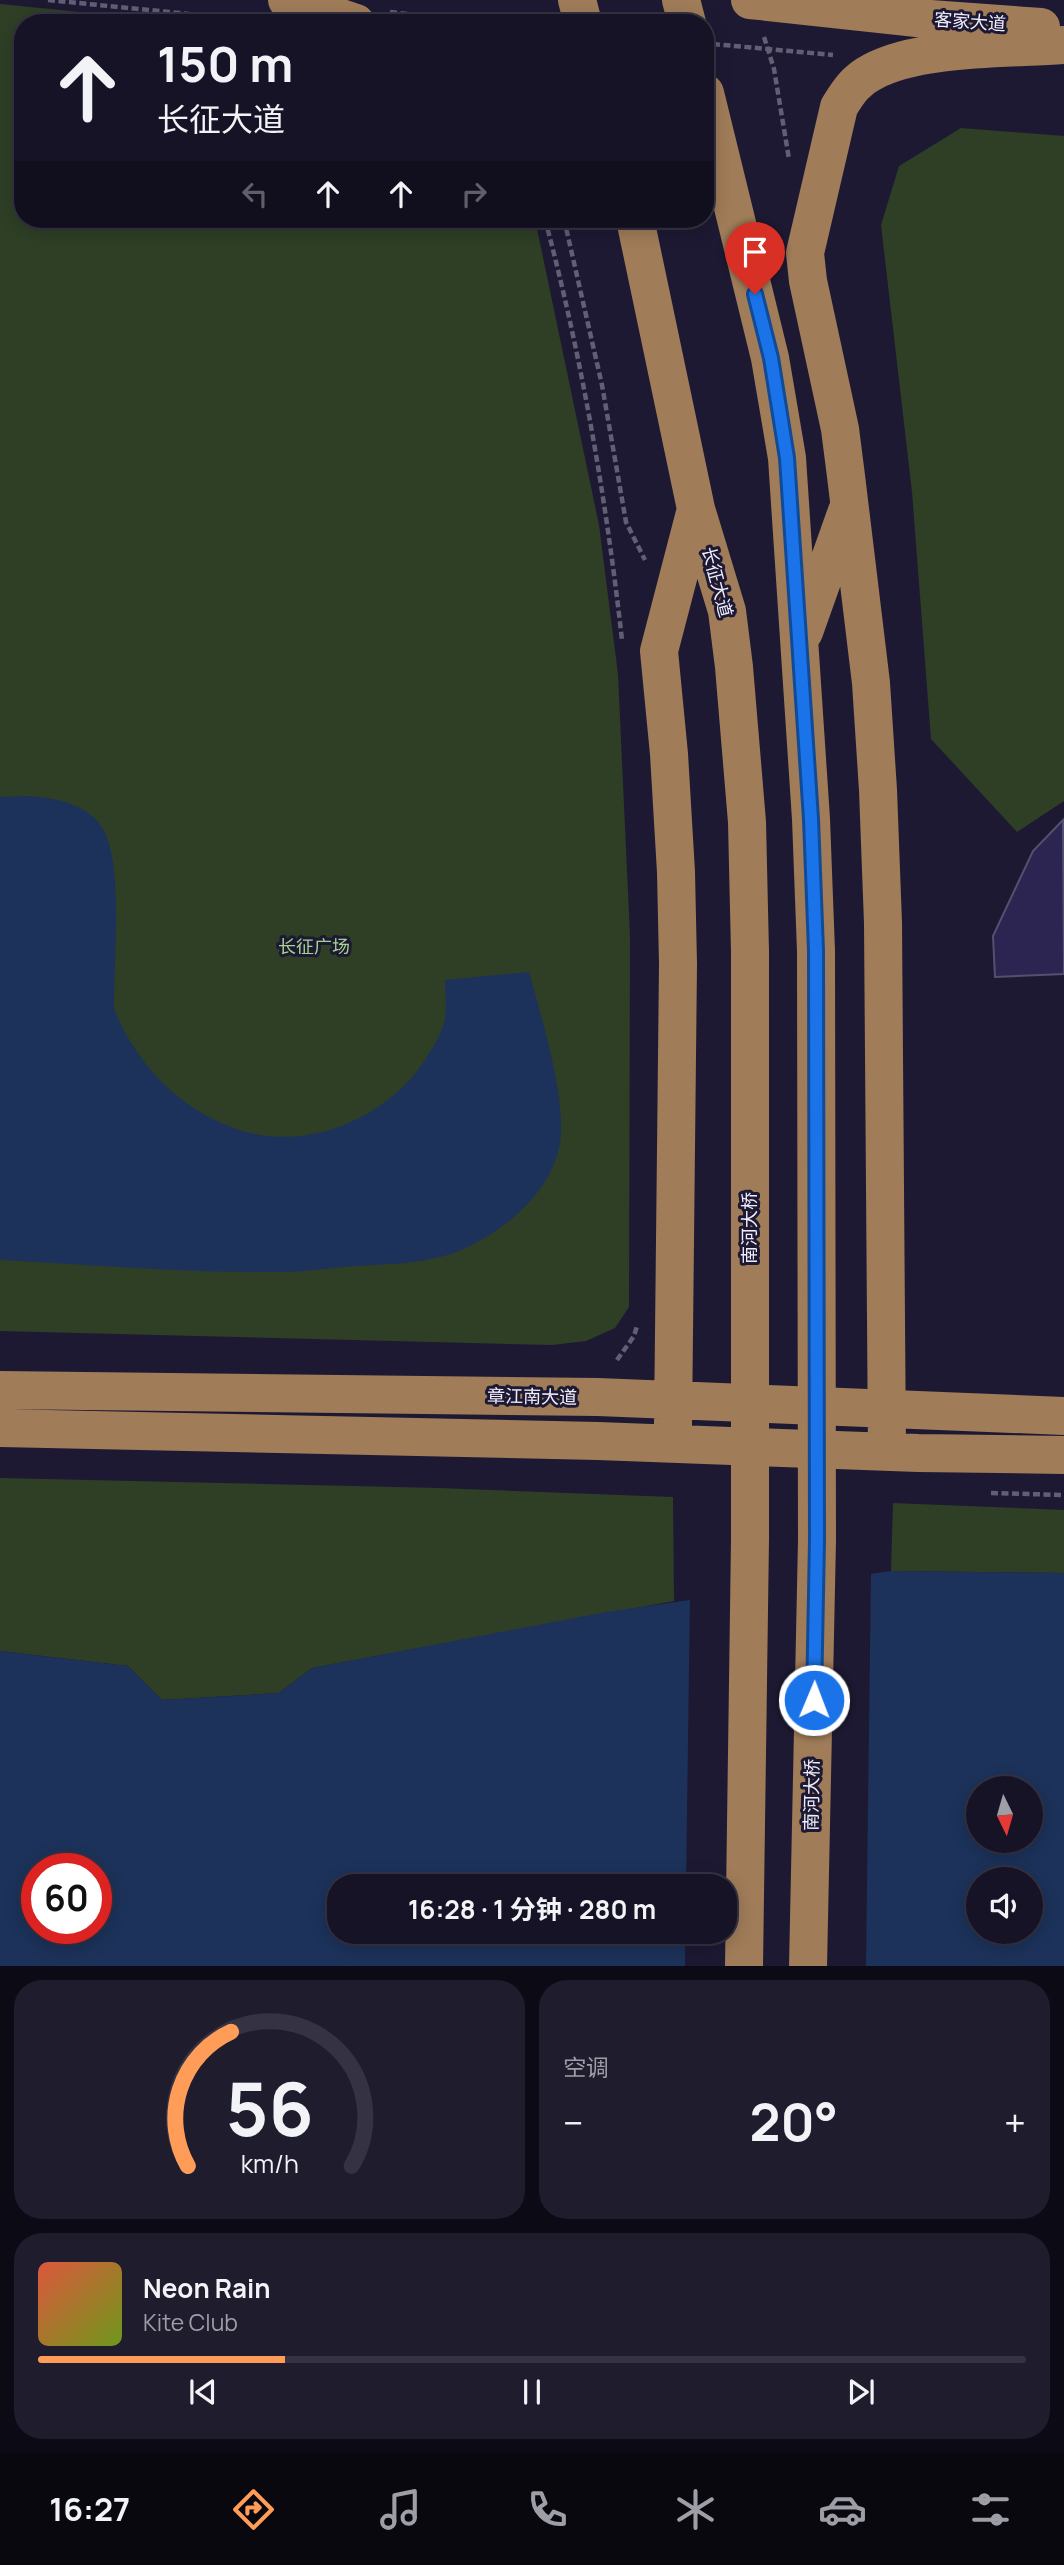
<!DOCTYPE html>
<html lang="zh">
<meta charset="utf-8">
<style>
body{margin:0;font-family:Manrope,"Noto Sans SC",sans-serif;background:#1f1c2e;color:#f1f3f6;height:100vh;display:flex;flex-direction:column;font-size:26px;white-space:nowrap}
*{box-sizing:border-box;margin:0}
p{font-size:23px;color:#9e9ea7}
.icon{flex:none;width:38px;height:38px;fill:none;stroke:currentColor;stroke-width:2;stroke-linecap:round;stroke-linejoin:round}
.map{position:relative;height:1966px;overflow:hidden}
.drawer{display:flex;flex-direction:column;gap:14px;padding:14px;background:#0c0a15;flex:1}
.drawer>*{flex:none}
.top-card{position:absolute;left:14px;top:14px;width:700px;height:214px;border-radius:28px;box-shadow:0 4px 18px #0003,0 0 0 2px #353243;background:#161326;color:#f1f3f6;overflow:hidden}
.needle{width:46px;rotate:175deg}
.buttons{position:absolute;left:966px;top:1776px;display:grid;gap:14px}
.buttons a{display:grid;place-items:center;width:77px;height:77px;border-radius:50%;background:#161326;box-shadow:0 4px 18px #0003,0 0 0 2px #353243;font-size:35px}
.speed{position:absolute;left:21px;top:1853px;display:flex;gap:14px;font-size:35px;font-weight:700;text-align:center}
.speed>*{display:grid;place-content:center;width:91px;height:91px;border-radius:50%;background:#161326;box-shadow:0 4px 18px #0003,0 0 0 2px #353243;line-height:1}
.speed .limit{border:10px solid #d22;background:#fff;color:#111}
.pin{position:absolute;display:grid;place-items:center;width:60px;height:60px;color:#fff;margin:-72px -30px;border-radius:50% 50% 50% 0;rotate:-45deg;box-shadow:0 0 7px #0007}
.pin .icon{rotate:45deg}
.me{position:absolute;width:77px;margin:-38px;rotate:1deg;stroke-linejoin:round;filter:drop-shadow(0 0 5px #0008)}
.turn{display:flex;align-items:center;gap:24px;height:147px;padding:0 28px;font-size:32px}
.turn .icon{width:91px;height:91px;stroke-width:2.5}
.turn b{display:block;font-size:49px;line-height:60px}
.lanes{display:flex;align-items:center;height:66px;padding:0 28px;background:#0003;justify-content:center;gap:35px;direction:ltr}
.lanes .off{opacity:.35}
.big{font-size:52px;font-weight:700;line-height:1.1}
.drawer .widget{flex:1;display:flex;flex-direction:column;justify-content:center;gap:10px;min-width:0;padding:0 24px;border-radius:28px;background:#1f1c2e}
.drawer .dial{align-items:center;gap:0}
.dial svg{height:182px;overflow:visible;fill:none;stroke:#353243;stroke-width:7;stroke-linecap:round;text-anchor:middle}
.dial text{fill:#f1f3f6;stroke:none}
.song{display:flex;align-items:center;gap:21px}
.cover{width:84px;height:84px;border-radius:10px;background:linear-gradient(135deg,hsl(10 70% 55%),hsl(80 70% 35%))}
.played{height:7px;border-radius:4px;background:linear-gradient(90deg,#fe9c58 25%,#353243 25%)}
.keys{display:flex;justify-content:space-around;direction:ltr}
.heat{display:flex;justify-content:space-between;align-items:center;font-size:38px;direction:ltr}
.drawer .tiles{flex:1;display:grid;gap:14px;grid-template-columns:1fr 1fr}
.widget:last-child{grid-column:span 2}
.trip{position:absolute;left:327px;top:1874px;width:410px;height:70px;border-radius:28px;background:#161326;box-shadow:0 4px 18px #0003,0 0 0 2px #353243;font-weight:700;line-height:70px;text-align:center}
.tabs{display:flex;height:112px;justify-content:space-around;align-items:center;background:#09080f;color:#9e9ea7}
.tabs .icon{width:49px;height:49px}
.tabs .active{color:#fe9c58}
.tabs b{font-size:32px;color:#f1f3f6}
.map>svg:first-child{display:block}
.green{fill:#2e3f26}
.water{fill:#1c325a;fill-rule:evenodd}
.pier{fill:#1d1933}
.building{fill:#2c2451;stroke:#54516f;stroke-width:2}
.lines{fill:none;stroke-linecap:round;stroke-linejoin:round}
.path{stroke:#625f75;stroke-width:4.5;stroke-dasharray:7 3.5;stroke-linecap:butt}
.major{stroke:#a07c59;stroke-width:38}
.major-bridge{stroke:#a07c59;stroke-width:38}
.route-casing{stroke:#114b97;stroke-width:18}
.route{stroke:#1a73e8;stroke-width:12}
.labels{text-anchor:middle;stroke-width:6;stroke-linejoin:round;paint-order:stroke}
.street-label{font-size:18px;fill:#efeefd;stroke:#1d1933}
.park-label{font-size:18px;fill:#a5d58f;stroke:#1d1933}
</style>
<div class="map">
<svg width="1064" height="1967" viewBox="0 0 1064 1967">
<rect width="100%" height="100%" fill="#1d1933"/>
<!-- green -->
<path class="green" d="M0 4 190 23H23V219H535L599 525 618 674 630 936 629 1307 615 1328 586 1341 552 1345 0 1331Z
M961 128 1064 136V801L1017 832 931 739 912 492 881 225 899 166Z
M0 1478 440 1488 673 1497 674 1601 312 1668 279 1693 162 1700 128 1666 0 1651Z
M893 1503 1064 1510V1573L891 1571Z"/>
<!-- water -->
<path class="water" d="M29 796C55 798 91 804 104 831 124 870 113 964 114 1009 137 1064 175 1105 231 1127 304 1156 392 1118 430 1052 436 1042 443 1030 445 1018 447 1006 445 992 445 980L529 972C541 1015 567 1101 560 1143 552 1193 502 1233 459 1251 426 1264 389 1264 355 1266 330 1268 305 1272 281 1272 187 1273 93 1265 0 1260V797Z
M891 1571 1064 1573V1966L0 1967V1651L128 1666 162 1700 279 1693 312 1668 606 1612ZM978 1788H1031V1841H978ZM37 1869H96V1928H37ZM978 1880H1031V1932H978ZM340 1886H724V1932H340Z"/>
<!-- pier -->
<path class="pier" d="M871 1570 866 1966 685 1967V1932H724V1886H686L690 1596Z"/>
<!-- building -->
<path class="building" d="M1063 820 1064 974 995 977 993 936 1033 851Z"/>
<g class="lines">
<!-- path -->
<path class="path" d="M48 0 260 21
M390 12 489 23
M764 37 774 69 789 159
M713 44 833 55
M545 219C582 358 606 498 622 640
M564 219 602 385 626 522 645 560
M617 1360 634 1336 637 1326
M991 1493 1064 1495"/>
<!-- major -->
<path class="major" d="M287 0 356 23
M577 0 583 23
M681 0 687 23
M750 0 917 18 1041 27
M705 93 770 358 787 458 811 819 816 951
M635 219 696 509 727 611 734 667 747 822 750 952
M804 632 847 511
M0 1390 598 1397 1064 1416
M673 1425 678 964 676 872 669 754 659 651 696 509
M0 1428 598 1441 918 1453 1064 1455
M887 1452 883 923 878 790 871 683 846 476 840 429 808 281 805 253 839 107C848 92 856 80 872 72 919 46 1010 49 1064 45"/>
<!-- major-bridge -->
<path class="major-bridge" d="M744 1967 750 1539V952
M808 1967 817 1540 816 951"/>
</g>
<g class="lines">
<defs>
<path id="route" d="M755 294 771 358 787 458 811 819 816 951 817 1540 814 1700"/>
</defs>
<!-- route casing -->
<use href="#route" class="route-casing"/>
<!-- route -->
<use href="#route" class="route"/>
</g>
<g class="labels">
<!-- street labels -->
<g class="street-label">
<text transform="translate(970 22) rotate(4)" y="6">客家大道</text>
<text transform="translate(717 582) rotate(75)" y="6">长征大道</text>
<text transform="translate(750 1228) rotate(-90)" y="6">南河大桥</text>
<text transform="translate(532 1397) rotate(1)" y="6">章江南大道</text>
<text transform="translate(812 1795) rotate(-89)" y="6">南河大桥</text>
</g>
<!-- park labels -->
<g class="park-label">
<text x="314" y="953">长征广场</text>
</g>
</g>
</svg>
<div class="buttons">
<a><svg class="needle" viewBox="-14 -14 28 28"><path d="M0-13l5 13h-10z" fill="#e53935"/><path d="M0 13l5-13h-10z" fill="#9e9ea7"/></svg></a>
<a><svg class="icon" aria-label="sound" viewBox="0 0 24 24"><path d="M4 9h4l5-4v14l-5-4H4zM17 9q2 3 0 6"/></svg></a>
</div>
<div class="speed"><div class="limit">60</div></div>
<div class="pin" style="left:755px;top:294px;background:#d93025"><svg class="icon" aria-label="arrive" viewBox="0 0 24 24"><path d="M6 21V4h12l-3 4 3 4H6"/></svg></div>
<svg class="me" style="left:814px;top:1700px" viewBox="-20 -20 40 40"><circle r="17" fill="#1a73e8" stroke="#fff" stroke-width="3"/><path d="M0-11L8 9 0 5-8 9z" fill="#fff"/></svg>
<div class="trip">16:28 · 1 分钟 · 280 m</div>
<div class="top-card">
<div class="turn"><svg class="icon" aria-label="ahead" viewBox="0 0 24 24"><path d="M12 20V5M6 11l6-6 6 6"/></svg><div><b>150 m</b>长征大道</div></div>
<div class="lanes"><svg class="icon off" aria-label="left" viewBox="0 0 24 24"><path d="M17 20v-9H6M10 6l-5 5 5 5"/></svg><svg class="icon" aria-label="ahead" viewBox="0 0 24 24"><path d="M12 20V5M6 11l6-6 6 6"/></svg><svg class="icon" aria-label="ahead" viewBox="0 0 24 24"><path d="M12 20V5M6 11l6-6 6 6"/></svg><svg class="icon off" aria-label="right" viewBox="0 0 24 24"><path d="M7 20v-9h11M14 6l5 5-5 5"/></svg></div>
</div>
</div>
<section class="drawer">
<div class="tiles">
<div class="widget dial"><svg viewBox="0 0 100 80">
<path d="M14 69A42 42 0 1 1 86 69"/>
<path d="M14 69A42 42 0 0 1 33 10" stroke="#fe9c58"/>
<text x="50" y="56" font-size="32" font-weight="700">56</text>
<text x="50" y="72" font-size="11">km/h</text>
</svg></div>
<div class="widget"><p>空调</p>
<div class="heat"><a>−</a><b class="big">20°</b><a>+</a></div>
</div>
<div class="widget">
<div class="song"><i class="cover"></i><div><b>Neon Rain</b><p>Kite Club</p></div></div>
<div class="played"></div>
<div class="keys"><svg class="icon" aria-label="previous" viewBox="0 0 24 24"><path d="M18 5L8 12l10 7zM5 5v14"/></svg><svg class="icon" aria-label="pause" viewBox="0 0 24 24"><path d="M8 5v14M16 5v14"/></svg><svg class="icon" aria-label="next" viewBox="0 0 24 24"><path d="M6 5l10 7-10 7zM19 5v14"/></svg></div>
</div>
</div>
</section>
<nav class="tabs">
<b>16:27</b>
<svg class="icon active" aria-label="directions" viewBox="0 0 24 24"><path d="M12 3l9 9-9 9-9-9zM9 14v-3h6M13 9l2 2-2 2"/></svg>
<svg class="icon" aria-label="music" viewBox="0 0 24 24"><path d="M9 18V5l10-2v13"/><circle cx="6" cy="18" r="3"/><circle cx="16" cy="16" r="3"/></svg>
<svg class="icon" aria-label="phone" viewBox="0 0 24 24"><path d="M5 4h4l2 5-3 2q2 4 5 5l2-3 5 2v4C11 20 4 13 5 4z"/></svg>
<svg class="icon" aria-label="climate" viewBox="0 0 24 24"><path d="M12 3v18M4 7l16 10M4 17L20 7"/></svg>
<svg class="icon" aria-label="car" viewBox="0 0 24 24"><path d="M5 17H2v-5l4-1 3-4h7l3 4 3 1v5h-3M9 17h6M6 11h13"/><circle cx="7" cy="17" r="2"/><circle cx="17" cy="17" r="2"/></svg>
<svg class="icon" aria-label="filters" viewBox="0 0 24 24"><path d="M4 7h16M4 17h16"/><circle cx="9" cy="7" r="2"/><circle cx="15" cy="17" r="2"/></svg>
</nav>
